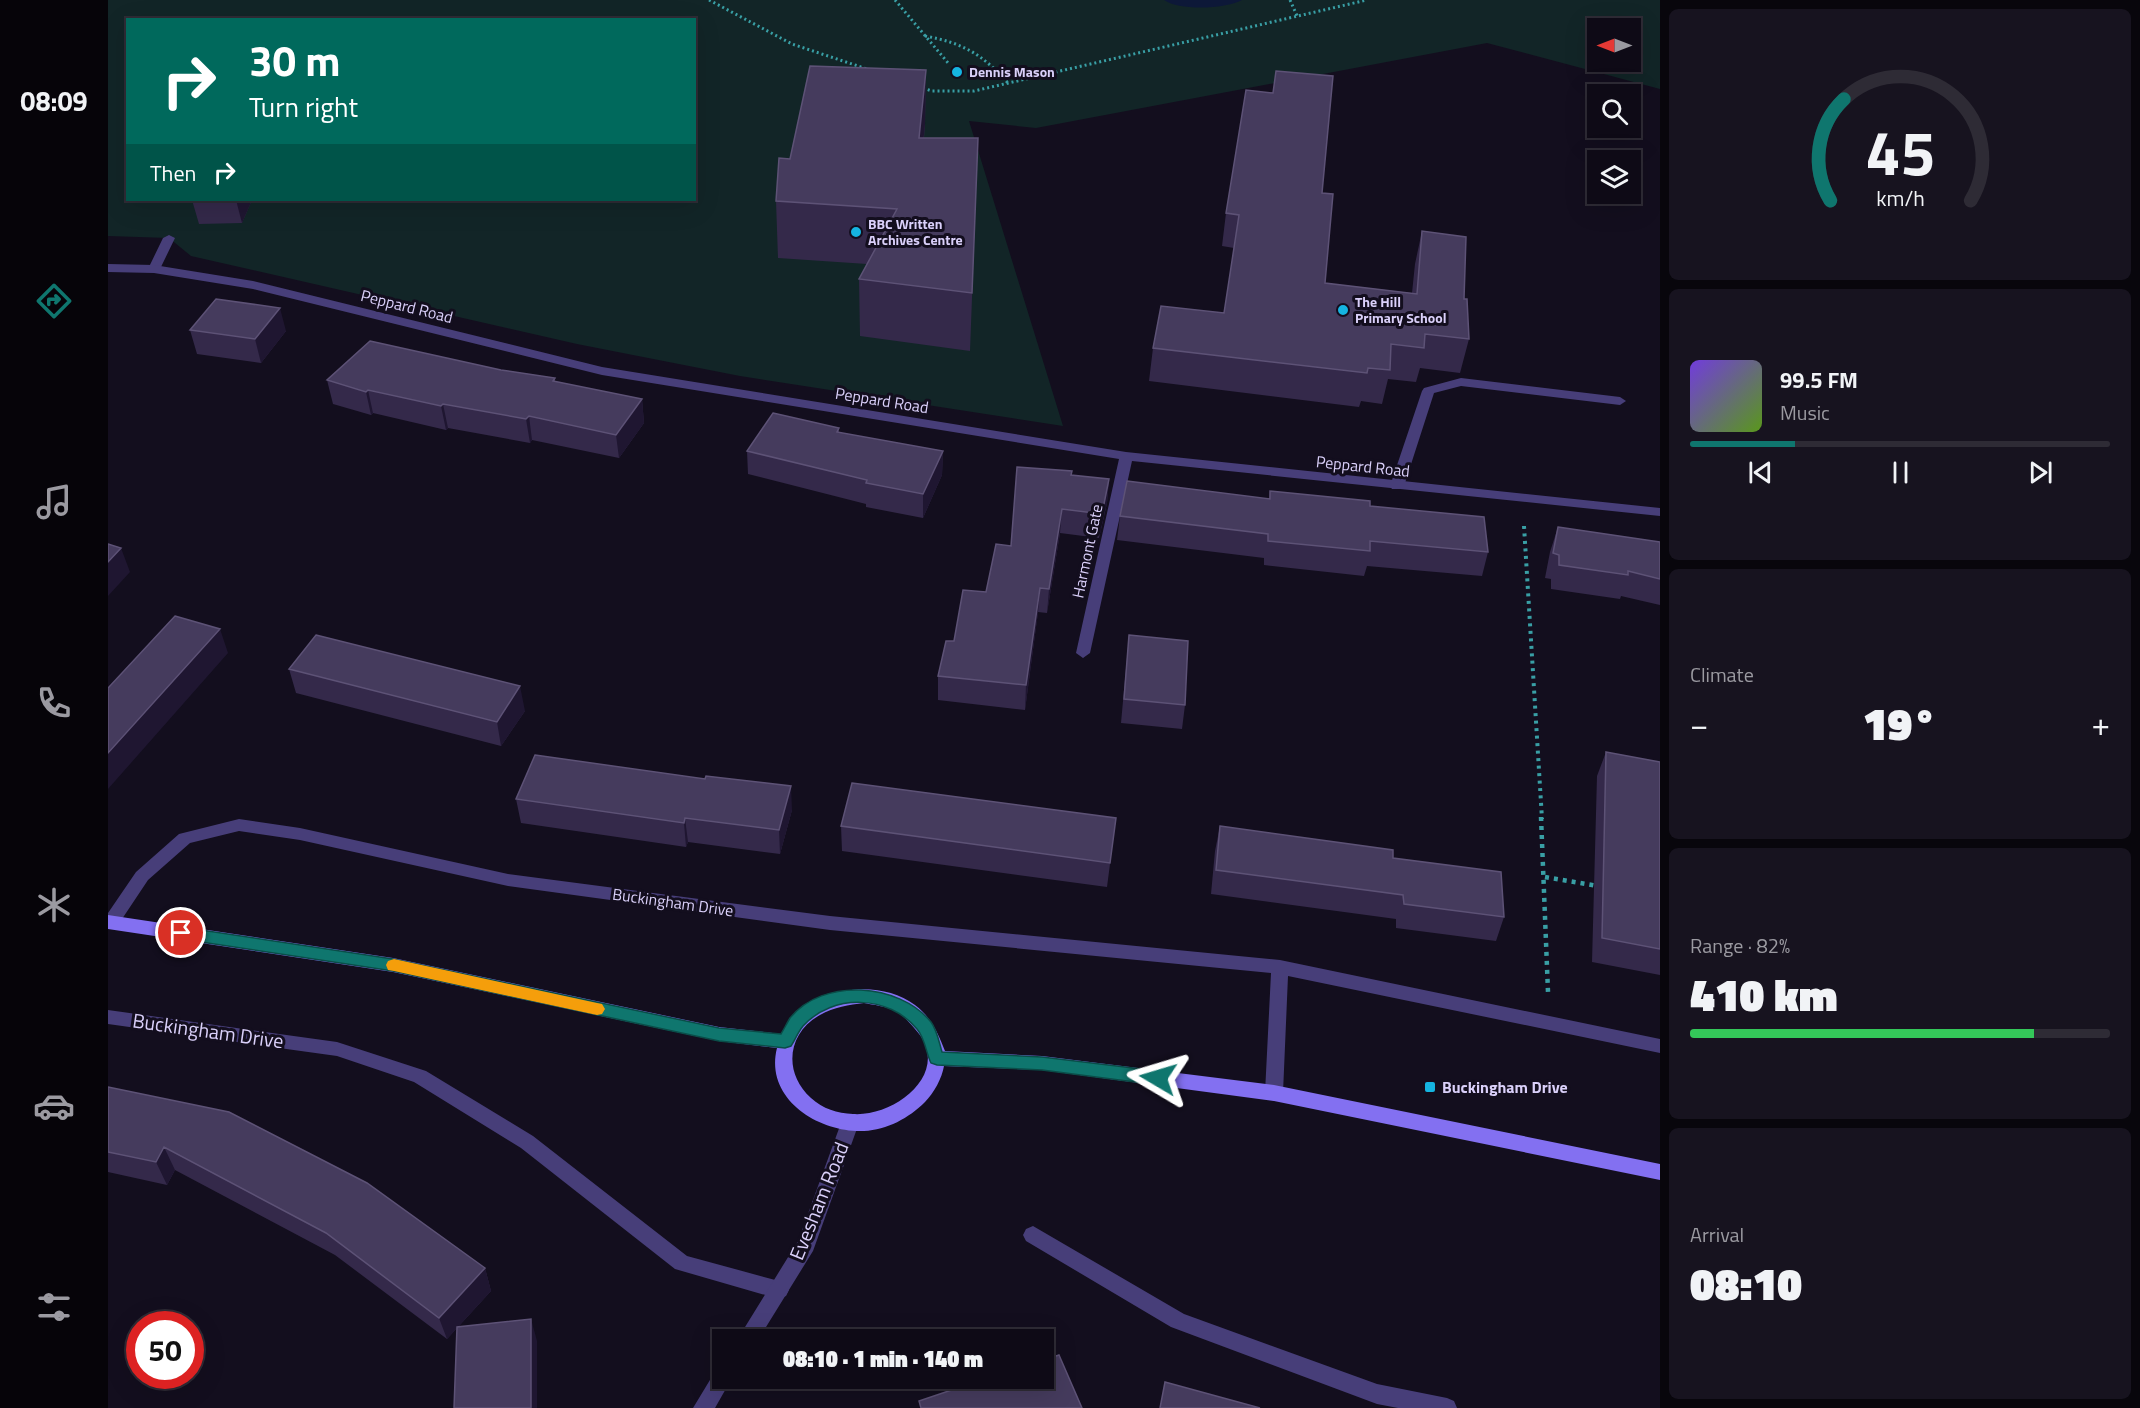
<!DOCTYPE html>
<meta charset="utf-8">
<style>
body{margin:0;font-family:"Titillium Web",sans-serif;background:#17131f;color:#f1f3f6;height:100vh;display:flex;flex-direction:column;font-size:22px;white-space:nowrap}
*{box-sizing:border-box;margin:0}
p{font-size:20px;color:#9b9aa1}
.icon{flex:none;width:33px;height:33px;fill:none;stroke:currentColor;stroke-width:2;stroke-linecap:round;stroke-linejoin:round}
.map{position:relative;flex:1;overflow:hidden}
.panel{display:flex;flex-direction:column;gap:9px;padding:9px;background:#08060c;width:480px}
.panel>*{flex:none}
.hud{position:absolute;left:18px;top:18px;width:570px;height:183px;border-radius:0px;box-shadow:0 6px 24px #0002,0 0 0 2px #2e2b35;background:#00695c;color:#fff;overflow:hidden}
.needle{width:39px;rotate:270deg}
.fabs{position:absolute;left:1479px;top:18px;display:grid;gap:12px}
.fabs a{display:grid;place-items:center;width:54px;height:54px;border-radius:0px;background:#0e0a16;box-shadow:0 6px 24px #0002,0 0 0 2px #2e2b35;font-size:30px}
.speed{position:absolute;left:18px;top:1311px;display:flex;gap:12px;font-size:30px;font-weight:700;text-align:center}
.speed>*{display:grid;place-content:center;width:78px;height:78px;border-radius:50%;background:#0e0a16;box-shadow:0 6px 24px #0002,0 0 0 2px #2e2b35;line-height:1}
.speed .limit{border:9px solid #d22;background:#fff;color:#111}
.pin{position:absolute;display:grid;place-items:center;width:51px;height:51px;color:#fff;margin:-26px;border:3px solid #fff;border-radius:50%;box-shadow:0 2px 6px #0007}
.me{position:absolute;width:66px;margin:-33px;rotate:277deg;stroke-linejoin:round;filter:drop-shadow(0 0 4px #0008)}
.turn{display:flex;align-items:center;gap:21px;height:126px;padding:0 24px;font-size:27px}
.turn .icon{width:78px;height:78px;stroke-width:2.5}
.turn b{display:block;font-size:42px;line-height:51px}
.then{display:flex;align-items:center;height:57px;padding:0 24px;background:#0003;gap:12px;font-size:22px}
.big{font-size:45px;font-weight:800;line-height:1.1}
.panel .tile{flex:1;display:flex;flex-direction:column;justify-content:center;gap:9px;min-width:0;padding:0 21px;border-radius:9px;background:#17131f}
.panel .dial{align-items:center;gap:0}
.dial svg{height:156px;overflow:visible;fill:none;stroke:#2e2b35;stroke-width:7;stroke-linecap:round;text-anchor:middle}
.dial text{fill:#f1f3f6;stroke:none}
.song{display:flex;align-items:center;gap:18px}
.cover{width:72px;height:72px;border-radius:9px;background:linear-gradient(135deg,hsl(260 70% 55%),hsl(90 70% 35%))}
.played{height:6px;border-radius:3px;background:linear-gradient(90deg,#0f766e 25%,#2e2b35 25%)}
.keys{display:flex;justify-content:space-around;direction:ltr}
.heat{display:flex;justify-content:space-between;align-items:center;font-size:33px;direction:ltr}
.charge{height:9px;border-radius:4px;background:linear-gradient(90deg,#34c759 82%,#2e2b35 0)}
.trip{position:absolute;left:604px;top:1329px;width:342px;height:60px;border-radius:0px;background:#0e0a16;box-shadow:0 6px 24px #0002,0 0 0 2px #2e2b35;font-weight:800;line-height:60px;text-align:center}
main{display:flex;flex:1;min-height:0}
.dock{display:flex;flex-direction:column;width:108px;justify-content:space-around;align-items:center;background:#060409;color:#9b9aa1}
.dock .icon{width:42px;height:42px}
.dock .active{color:#0f766e}
.dock b{font-size:27px;color:#f1f3f6}
.map>svg:first-child{display:block}
.green{fill:#122527;fill-rule:evenodd}
.water{fill:#0d1838}
.lines{fill:none;stroke-linecap:round;stroke-linejoin:round}
.path-far2{stroke:#399fa5;stroke-width:3;stroke-dasharray:2 3;stroke-linecap:butt}
.path-far1{stroke:#399fa5;stroke-width:4;stroke-dasharray:3 4.5;stroke-linecap:butt}
.path{stroke:#399fa5;stroke-width:4.5;stroke-dasharray:4 5;stroke-linecap:butt}
.service{fill:#473e79;fill-rule:evenodd}
.minor{fill:#473e79;fill-rule:evenodd}
.tertiary{fill:#473e79;fill-rule:evenodd}
.secondary{fill:#8370f1;fill-rule:evenodd}
.wall{fill:#34294a}
.shaded-wall{fill:#1f1631}
.building{fill:#453b5d;stroke:#5d5276;stroke-width:1.5}
.route{fill:#0f766e;stroke:#0a4d48;stroke-width:1.5}
.slow{fill:#f59e0b}
.poi-dot{fill:#15b4e1;stroke:#130e1e;stroke-width:2}
.labels{text-anchor:middle;stroke-width:6;stroke-linejoin:round;paint-order:stroke}
.far-poi-label{font-size:14px;font-weight:bold;fill:#dad0fa;stroke:#130e1e;text-anchor:start}
.street-label{font-size:16px;fill:#dad0fa;stroke:#130e1e}
.poi-label{font-size:16px;font-weight:bold;fill:#dad0fa;stroke:#130e1e;text-anchor:start}
.near-street-label{font-size:20px;fill:#dad0fa;stroke:#130e1e}
</style>
<main>
<nav class="dock">
<b>08:09</b>
<svg class="icon active" aria-label="directions" viewBox="0 0 24 24"><path d="M12 3l9 9-9 9-9-9zM9 14v-3h6M13 9l2 2-2 2"/></svg>
<svg class="icon" aria-label="music" viewBox="0 0 24 24"><path d="M9 18V5l10-2v13"/><circle cx="6" cy="18" r="3"/><circle cx="16" cy="16" r="3"/></svg>
<svg class="icon" aria-label="phone" viewBox="0 0 24 24"><path d="M5 4h4l2 5-3 2q2 4 5 5l2-3 5 2v4C11 20 4 13 5 4z"/></svg>
<svg class="icon" aria-label="climate" viewBox="0 0 24 24"><path d="M12 3v18M4 7l16 10M4 17L20 7"/></svg>
<svg class="icon" aria-label="car" viewBox="0 0 24 24"><path d="M5 17H2v-5l4-1 3-4h7l3 4 3 1v5h-3M9 17h6M6 11h13"/><circle cx="7" cy="17" r="2"/><circle cx="17" cy="17" r="2"/></svg>
<svg class="icon" aria-label="filters" viewBox="0 0 24 24"><path d="M4 7h16M4 17h16"/><circle cx="9" cy="7" r="2"/><circle cx="15" cy="17" r="2"/></svg>
</nav>
<div class="map">
<svg width="1552" height="1408" viewBox="0 0 1552 1408">
<rect width="100%" height="100%" fill="#130e1e"/>
<!-- green -->
<path class="green" d="M0 0H1552V89L1379 43 928 128 861 121 955 426 632 376 469 344 83 256 61 238 0 236ZM20 20H586V200H20ZM1490 28H1522V62H1490Z"/>
<!-- water -->
<path class="water" d="M1056 0H1134C1117 9 1072 11 1056 0Z"/>
<g class="lines">
<!-- path-far2 -->
<path class="path-far2" d="M601 0 684 44 759 69
M787 0 841 64
M1182 0 1190 18
M817 36C855 43 874 54 900 83
M815 88 824 91H866L1259 0"/>
<!-- path-far1 -->
<path class="path-far1" d="M1416 526 1434 819"/>
<!-- path -->
<path class="path" d="M1433 817 1440 992
M1437 877 1490 886"/>
<!-- service -->
<path class="service" d="M61 235 67 238 52 269 50 271H42L40 269 55 238Z
M1353 378 1512 397 1518 401 1512 405 1353 386 1326 393 1296 486 1294 489H1284L1282 486 1314 391 1316 388Z"/>
<!-- minor -->
<path class="minor" d="M0 264 46 265 145 281 494 367 1018 452 1552 508V516L1024 461 982 653 975 658 968 653 1011 459 494 375 145 289 46 273 0 272Z
M131 819 192 828 400 874 722 916 1172 960 1552 1039V1053L1180 976 1175 1093 1172 1098 1166 1101 1160 1098 1157 1093 1163 973 722 930 400 886 192 840 131 831 82 843 40 880 8 928 0 929V913L28 872 71 834Z
M0 1010 229 1042 318 1071 425 1136 579 1256 671 1281 678 1284 681 1290 678 1296 671 1299 567 1269 413 1148 306 1082 229 1056 0 1024Z
M925 1226 1076 1314 1269 1384 1339 1398 1346 1401 1349 1408H1290L1269 1404 1063 1327 918 1241 915 1235 918 1229Z"/>
<!-- tertiary -->
<path class="tertiary" d="M742 1115 748 1117 751 1123 705 1251 650 1340H629L690 1241 733 1123 736 1117Z
M615 1367V1378H624L607 1408H585L608 1370Z"/>
<!-- secondary -->
<path class="secondary" d="M0 915 285 958 611 1027 673 1034C696 990 766 975 807 1005 823 1017 830 1033 837 1051L934 1056 1166 1085 1552 1164V1180L1166 1101 934 1070 836 1066C834 1078 826 1093 817 1102 801 1118 779 1130 756 1131 711 1133 656 1099 669 1048L611 1041 285 972 0 929ZM756 1003C766 1005 777 1006 787 1011 795 1015 801 1022 807 1029 846 1071 788 1117 745 1114 729 1113 715 1109 703 1098 675 1073 679 1033 712 1015 726 1007 741 1005 756 1003Z"/>
</g>
<!-- wall -->
<path class="wall" d="M818 70 817 124 816 138H870L862 351 752 336 751 279 759 264 670 258 668 201 682 159Z
M1214 193 1217 283 1304 293 1307 264 1314 231 1356 299 1361 339 1352 373 1312 368 1308 382 1280 379 1274 404 1253 401 1251 407 1041 381 1045 348 1116 313 1126 248 1114 246 1118 213Z
M84 200H144L134 223 91 224Z
M82 330 178 331 153 363 89 354Z
M393 370 447 378V382L534 399 536 423 511 458 424 440 422 443 340 428 338 430 265 413 263 415 225 404 219 380Z
M731 428V433L835 451 834 475 815 518 758 507V504L640 474 639 451Z
M963 475 1001 479 999 503 991 538 952 533 939 613 930 612 917 710 830 700V676L846 641 878 592 903 546Z
M1162 491 1262 506 1380 552 1374 576 1259 566 1256 576 1156 565V558L1009 540 1012 516 1161 499Z
M1450 527 1552 542V605L1513 596 1512 599 1443 589V579L1437 578 1442 552Z
M1021 635 1077 705 1074 729 1013 723Z
M181 669 417 711 393 746 188 693Z
M1498 752 1552 762V975L1484 962 1489 776Z
M408 799 684 810 672 854 580 842 578 847 413 823Z
M1008 818 999 887 734 851 733 826Z
M1112 826 1285 858 1396 917 1388 941 1288 928V919L1103 894 1107 851Z
M0 1087 377 1268 383 1291 350 1327 429 1341V1408H346L349 1328 339 1339 227 1255 67 1170 59 1185 0 1172Z"/>
<!-- shaded-wall -->
<path class="shaded-wall" d="M818 70 817 124 810 194 811 138Z
M128 200H144L134 223Z
M172 308 178 331 153 363 147 339Z
M260 390 265 413 263 415 258 392Z
M534 399 536 423 511 458 508 435Z
M335 404 340 428 338 430 333 406Z
M421 416 424 440 422 443 418 419Z
M835 451 834 475 815 518V494Z
M1001 479 999 503 991 538 994 514Z
M954 509 952 533 939 613 941 589Z
M13 548 22 572 0 596V562Z
M932 588 930 612 917 710 918 685Z
M112 629 120 653 0 789V753Z
M412 686 417 711 393 746 389 722Z
M683 786 684 810 672 854 671 830Z
M577 818 580 842 578 847 576 823Z
M56 1147 67 1170 59 1185 48 1162Z
M377 1268 383 1291 339 1339 331 1318Z
M423 1319 429 1341V1408H423Z"/>
<!-- building -->
<path class="building" d="M702 66 818 70 811 138H870L864 293 751 279 789 209 668 201 671 158 682 159Z
M1168 71 1225 76 1214 193 1225 194 1217 283 1309 294 1314 231 1358 237 1356 299H1359L1361 339 1317 334 1316 348 1283 344 1282 370 1260 368 1259 373 1045 348 1053 306 1116 313 1131 215 1118 213 1138 90 1165 93Z
M108 299 172 308 147 339 82 330Z
M262 341 393 370 447 378 445 381 534 399 508 435 421 416 418 419 335 404 333 406 260 390 258 392 219 380Z
M665 413 731 428 729 432 835 451 815 494 758 483 759 480 639 451Z
M909 467 964 471 963 475 1001 479 994 514 954 509 941 589 932 588 918 685 830 676 838 641H846L855 590 878 592 888 544 903 546Z
M1019 481 1162 499V491L1262 501V506L1376 517 1380 552 1262 541V551L1160 541V534L1012 516Z
M1450 527 1552 542V579L1520 571V575L1451 565V555L1445 553Z
M0 544 13 548 0 562Z
M67 616 112 629 0 753V688Z
M208 635 412 686 389 722 181 669Z
M1021 635 1080 641 1077 705 1016 699Z
M1498 752 1552 762V949L1494 938Z
M427 755 597 779 598 776 683 786 671 830 577 818 576 823 408 799Z
M744 783 1008 818 1002 863 733 826Z
M1112 826 1285 850V858L1393 872 1396 917 1296 904 1295 895 1108 870Z
M0 1087 121 1112 259 1183 377 1268 331 1318 218 1233 56 1147 48 1162 0 1152Z
M423 1319V1408H346L349 1327Z
M951 1355 974 1408H813L811 1401 879 1378H936V1360Z
M1057 1382 1152 1408H1052Z"/>
<!-- route -->
<path class="route" d="M73 927 285 959 611 1028 673 1034C676 1029 679 1023 682 1018 715 977 791 983 823 1022 829 1030 831 1042 834 1052L934 1057 1050 1071 1056 1073 1058 1078 1056 1083 1050 1085 934 1070 829 1065 823 1063C818 1053 817 1038 809 1029 781 995 725 993 695 1026 690 1032 687 1040 683 1046L677 1048 611 1041 285 971 73 939 68 938 65 933 68 929Z"/>
<!-- slow -->
<path class="slow" d="M286 959 489 1003 494 1004 497 1009 494 1014 489 1015 286 971 280 970 278 965 280 961Z"/>
<!-- markers -->
<g class="poi-dot">
<circle cx="849" cy="72" r="6"/>
<circle cx="748" cy="232" r="6"/>
<circle cx="1235" cy="310" r="6"/>
<rect x="1316" y="1081" width="12" height="12" rx="3"/>
</g>
<g class="labels">
<!-- far-poi labels -->
<g class="far-poi-label">
<text x="861" y="77">Dennis Mason</text>
<text x="760" y="229">BBC Written<tspan x="760" dy="16">Archives Centre</tspan></text>
<text x="1247" y="307">The Hill<tspan x="1247" dy="16">Primary School</tspan></text>
</g>
<!-- street labels -->
<g class="street-label">
<text transform="translate(299 306) rotate(14)" y="6">Peppard Road</text>
<text transform="translate(774 400) rotate(9)" y="6">Peppard Road</text>
<text transform="translate(1255 466) rotate(6)" y="6">Peppard Road</text>
<text transform="translate(979 551) rotate(-78)" y="6">Harmont Gate</text>
<text transform="translate(565 902) rotate(8)" y="6">Buckingham Drive</text>
</g>
<!-- poi labels -->
<g class="poi-label">
<text x="1334" y="1093">Buckingham Drive</text>
</g>
<!-- near-street labels -->
<g class="near-street-label">
<text transform="translate(100 1031) rotate(8)" y="7">Buckingham Drive</text>
<text transform="translate(711 1201) rotate(-68)" y="7">Evesham Road</text>
</g>
</g>
</svg>
<div class="fabs">
<a><svg class="needle" viewBox="-14 -14 28 28"><path d="M0-13l5 13h-10z" fill="#e53935"/><path d="M0 13l5-13h-10z" fill="#9b9aa1"/></svg></a>
<a><svg class="icon" aria-label="search" viewBox="0 0 24 24"><circle cx="10" cy="10" r="6"/><path d="M15 15l6 6"/></svg></a>
<a><svg class="icon" aria-label="layers" viewBox="0 0 24 24"><path d="M12 4l9 5-9 5-9-5zM3 14l9 5 9-5"/></svg></a>
</div>
<div class="speed"><div class="limit">50</div></div>
<div class="pin" style="left:73px;top:933px;background:#d93025"><svg class="icon" aria-label="arrive" viewBox="0 0 24 24"><path d="M6 21V4h12l-3 4 3 4H6"/></svg></div>
<svg class="me" style="left:1050px;top:1078px" viewBox="-20 -20 40 40"><path d="M0-17L14 15 0 8-14 15z" fill="#0f766e" stroke="#fff" stroke-width="4"/></svg>
<div class="trip">08:10 · 1 min · 140 m</div>
<div class="hud">
<div class="turn"><svg class="icon" aria-label="right" viewBox="0 0 24 24"><path d="M7 20v-9h11M14 6l5 5-5 5"/></svg><div><b>30 m</b>Turn right</div></div>
<div class="then">Then<svg class="icon" aria-label="right" viewBox="0 0 24 24"><path d="M7 20v-9h11M14 6l5 5-5 5"/></svg></div>
</div>
</div>
<section class="panel">
<div class="tile dial"><svg viewBox="0 0 100 80">
<path d="M14 69A42 42 0 1 1 86 69"/>
<path d="M14 69A42 42 0 0 1 21 17" stroke="#0f766e"/>
<text x="50" y="56" font-size="32" font-weight="700">45</text>
<text x="50" y="72" font-size="11">km/h</text>
</svg></div>
<div class="tile">
<div class="song"><i class="cover"></i><div><b>99.5 FM</b><p>Music</p></div></div>
<div class="played"></div>
<div class="keys"><svg class="icon" aria-label="previous" viewBox="0 0 24 24"><path d="M18 5L8 12l10 7zM5 5v14"/></svg><svg class="icon" aria-label="pause" viewBox="0 0 24 24"><path d="M8 5v14M16 5v14"/></svg><svg class="icon" aria-label="next" viewBox="0 0 24 24"><path d="M6 5l10 7-10 7zM19 5v14"/></svg></div>
</div>
<div class="tile"><p>Climate</p>
<div class="heat"><a>−</a><b class="big">19°</b><a>+</a></div>
</div>
<div class="tile"><p>Range · 82%</p><b class="big">410 km</b><div class="charge"></div></div>
<div class="tile"><p>Arrival</p><b class="big">08:10</b></div>
</section>
</main>
